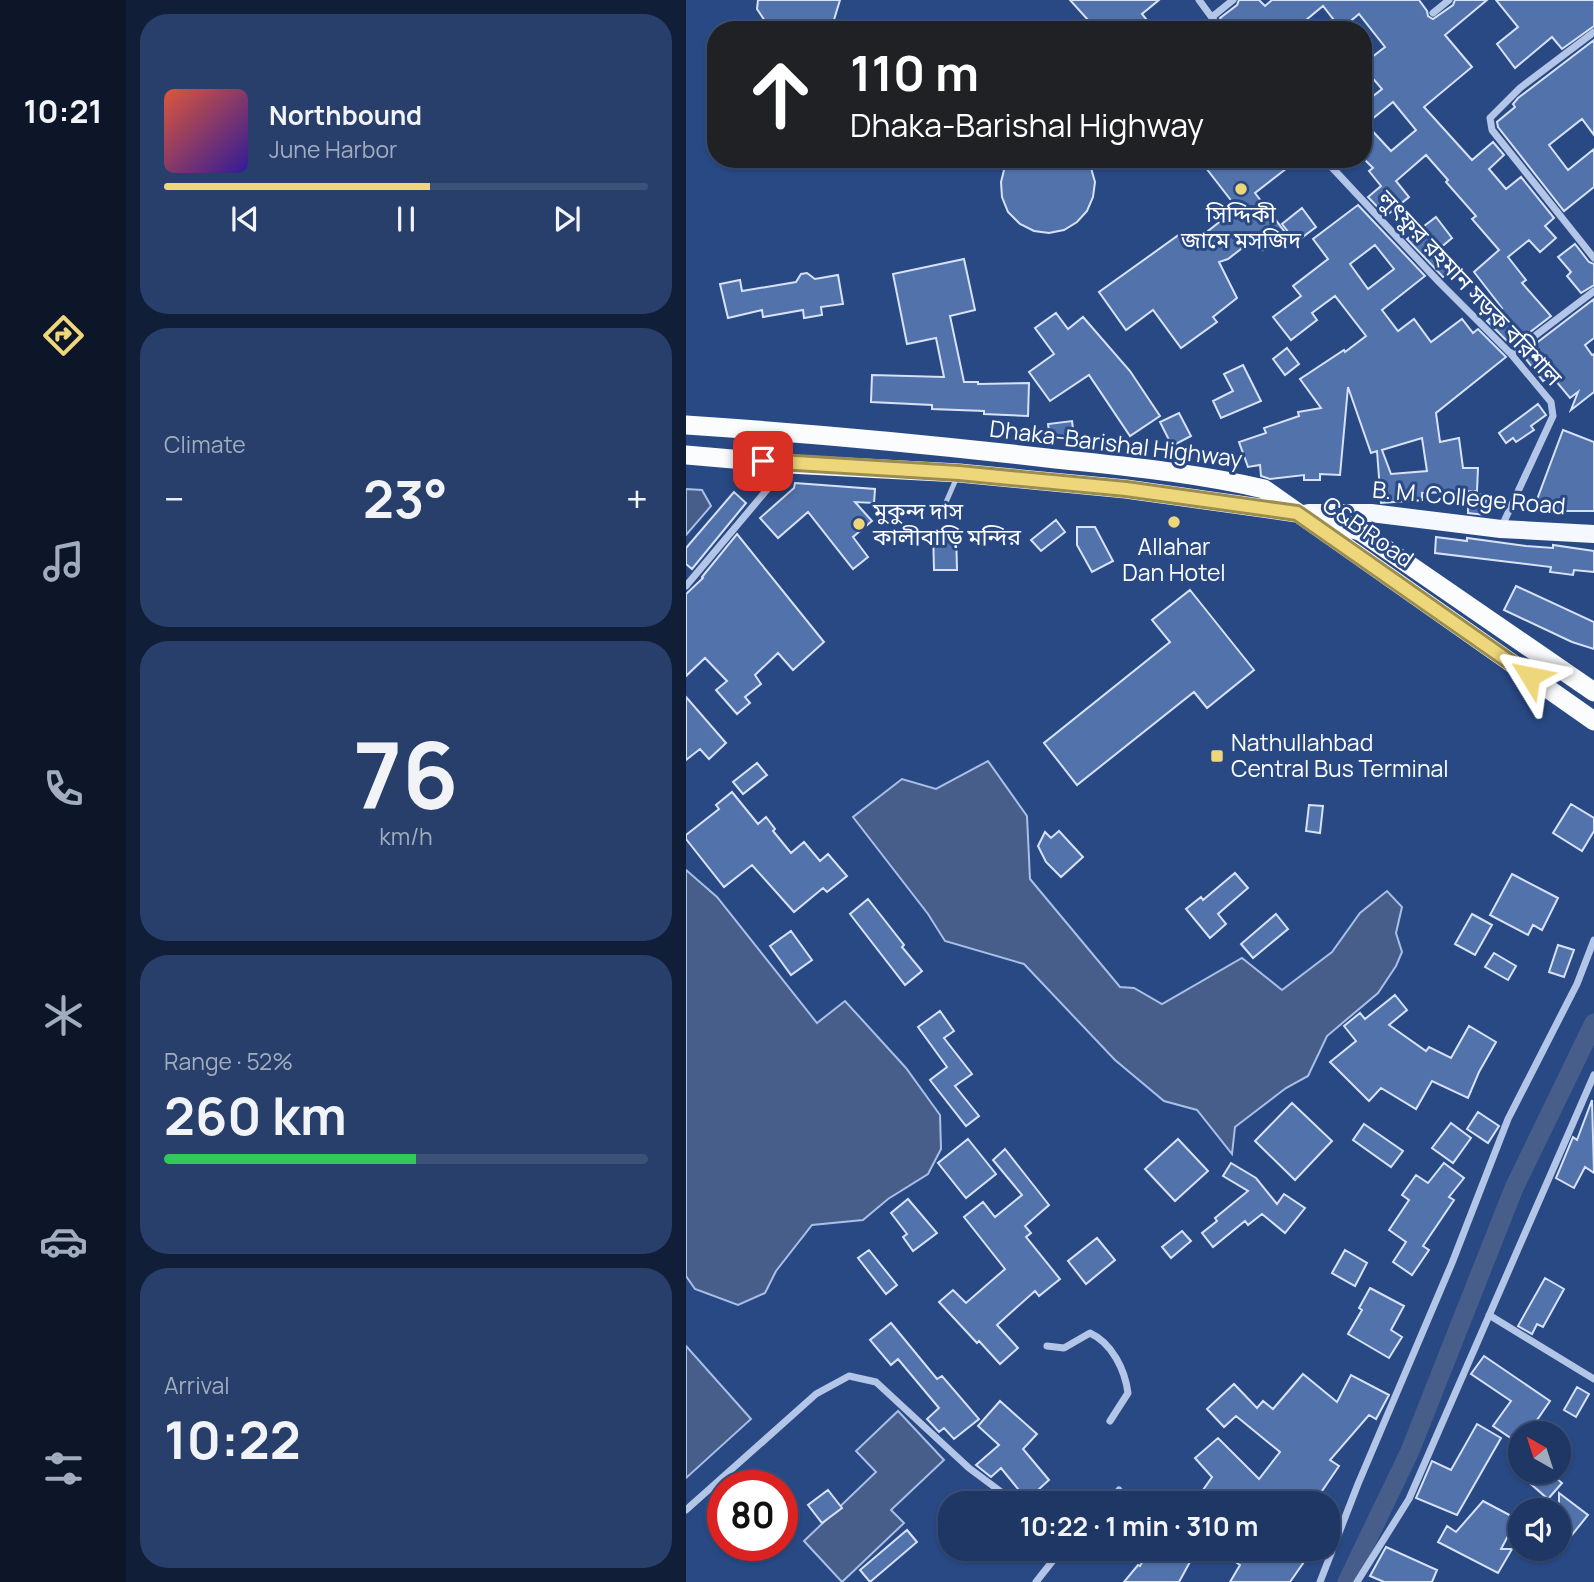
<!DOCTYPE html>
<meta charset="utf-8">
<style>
body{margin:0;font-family:Manrope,"Noto Sans Bengali",sans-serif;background:#273f6a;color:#f1f3f6;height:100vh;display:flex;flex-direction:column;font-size:26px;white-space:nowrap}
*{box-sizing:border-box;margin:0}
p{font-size:23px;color:#a1acbf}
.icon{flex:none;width:38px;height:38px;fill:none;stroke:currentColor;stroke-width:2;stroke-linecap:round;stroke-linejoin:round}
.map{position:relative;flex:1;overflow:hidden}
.details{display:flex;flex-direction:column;gap:14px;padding:14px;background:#111e37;width:560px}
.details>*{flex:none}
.banner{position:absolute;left:21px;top:21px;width:665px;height:147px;border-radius:28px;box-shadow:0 2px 5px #0004,0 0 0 2px #3c5178;background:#202124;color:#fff;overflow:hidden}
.needle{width:46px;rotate:321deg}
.controls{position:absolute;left:822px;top:1421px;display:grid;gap:14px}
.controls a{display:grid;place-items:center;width:63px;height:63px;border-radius:50%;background:#1f3764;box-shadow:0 2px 5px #0004,0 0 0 2px #3c5178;font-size:35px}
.speed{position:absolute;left:21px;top:1470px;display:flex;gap:14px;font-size:35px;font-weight:700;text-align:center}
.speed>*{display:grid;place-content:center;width:91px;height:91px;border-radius:50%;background:#1f3764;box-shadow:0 2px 5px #0004,0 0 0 2px #3c5178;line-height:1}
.speed .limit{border:10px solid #d22;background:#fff;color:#111}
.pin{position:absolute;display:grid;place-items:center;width:60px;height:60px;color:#fff;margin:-30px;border-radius:14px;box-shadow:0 4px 10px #0006}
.me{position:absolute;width:77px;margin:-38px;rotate:305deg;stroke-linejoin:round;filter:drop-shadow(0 0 5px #0008)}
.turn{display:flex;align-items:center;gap:24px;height:147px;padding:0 28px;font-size:32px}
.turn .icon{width:91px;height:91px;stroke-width:2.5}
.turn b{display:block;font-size:49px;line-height:60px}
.big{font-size:52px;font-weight:700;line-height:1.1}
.details .card{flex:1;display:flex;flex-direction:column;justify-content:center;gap:10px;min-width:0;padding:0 24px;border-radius:28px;background:#273f6a}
.details .dial{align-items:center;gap:0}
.dial b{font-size:91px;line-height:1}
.song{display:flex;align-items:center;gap:21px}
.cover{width:84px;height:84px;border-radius:10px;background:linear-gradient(135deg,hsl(10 70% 55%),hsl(250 70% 35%))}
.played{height:7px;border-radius:4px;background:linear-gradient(90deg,#eed77a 55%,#3c5178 55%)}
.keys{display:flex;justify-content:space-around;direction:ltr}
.heat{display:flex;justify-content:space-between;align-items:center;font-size:38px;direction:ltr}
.charge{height:10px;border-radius:5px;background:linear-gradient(90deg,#34c759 52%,#3c5178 0)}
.trip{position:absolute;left:252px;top:1491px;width:402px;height:70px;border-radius:28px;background:#1f3764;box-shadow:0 2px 5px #0004,0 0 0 2px #3c5178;font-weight:700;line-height:70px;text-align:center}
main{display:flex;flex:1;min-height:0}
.menu{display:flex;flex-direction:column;width:126px;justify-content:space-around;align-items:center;background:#0c1628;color:#a1acbf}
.menu .icon{width:49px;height:49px}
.menu .on{color:#eed77a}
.menu b{font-size:32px;color:#f1f3f6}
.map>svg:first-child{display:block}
.water{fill:#475e8a;stroke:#a8c0e7;stroke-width:2}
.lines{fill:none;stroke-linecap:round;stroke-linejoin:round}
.canal{stroke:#475e8a;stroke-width:19}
.building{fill:#5272ac;stroke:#d7e2f6;stroke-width:2;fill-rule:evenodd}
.service{stroke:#b4c6e7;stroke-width:5}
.minor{stroke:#b4c6e7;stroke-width:7}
.primary{stroke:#f5f8fe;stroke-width:18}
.trunk{stroke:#fafcfe;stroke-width:19}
.route-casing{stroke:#9b8c4f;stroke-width:18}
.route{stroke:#eed77a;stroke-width:12}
.poi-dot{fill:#eed77a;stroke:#294985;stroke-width:2.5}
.labels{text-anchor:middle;stroke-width:6;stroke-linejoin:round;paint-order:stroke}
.poi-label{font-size:23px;fill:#fff;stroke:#294985}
.street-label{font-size:23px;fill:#fff;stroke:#294985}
</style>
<main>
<nav class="menu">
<b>10:21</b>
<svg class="icon on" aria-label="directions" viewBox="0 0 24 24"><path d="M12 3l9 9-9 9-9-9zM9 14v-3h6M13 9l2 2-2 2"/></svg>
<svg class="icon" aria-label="music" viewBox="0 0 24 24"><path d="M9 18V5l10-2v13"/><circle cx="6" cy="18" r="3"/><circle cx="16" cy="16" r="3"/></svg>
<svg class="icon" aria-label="phone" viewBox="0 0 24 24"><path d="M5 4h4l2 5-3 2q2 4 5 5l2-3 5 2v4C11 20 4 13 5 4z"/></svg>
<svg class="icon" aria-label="climate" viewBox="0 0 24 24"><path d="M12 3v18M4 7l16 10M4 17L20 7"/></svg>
<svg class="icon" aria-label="car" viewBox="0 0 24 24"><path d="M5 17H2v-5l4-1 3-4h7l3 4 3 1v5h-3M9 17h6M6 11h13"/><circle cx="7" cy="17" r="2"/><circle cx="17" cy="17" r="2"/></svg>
<svg class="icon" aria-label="filters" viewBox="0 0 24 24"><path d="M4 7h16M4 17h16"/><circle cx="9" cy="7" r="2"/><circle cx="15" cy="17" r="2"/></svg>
</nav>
<section class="details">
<div class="card">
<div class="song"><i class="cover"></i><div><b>Northbound</b><p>June Harbor</p></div></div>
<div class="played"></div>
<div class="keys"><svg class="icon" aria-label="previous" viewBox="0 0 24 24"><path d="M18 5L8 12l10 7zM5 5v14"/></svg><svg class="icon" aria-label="pause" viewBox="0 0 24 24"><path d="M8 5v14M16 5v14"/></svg><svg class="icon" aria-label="next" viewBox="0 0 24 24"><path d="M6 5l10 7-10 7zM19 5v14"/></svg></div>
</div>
<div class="card"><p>Climate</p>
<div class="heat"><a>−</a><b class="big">23°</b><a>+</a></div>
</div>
<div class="card dial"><b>76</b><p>km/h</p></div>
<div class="card"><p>Range · 52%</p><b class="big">260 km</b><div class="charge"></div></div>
<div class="card"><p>Arrival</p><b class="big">10:22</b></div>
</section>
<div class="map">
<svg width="908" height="1582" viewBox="0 0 908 1582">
<rect width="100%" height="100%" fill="#294985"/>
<!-- water -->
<path class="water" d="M0 489 16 490 25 506 0 535Z
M302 761 341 816 344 879 434 987 448 988 476 1004 556 958 596 990 646 952 674 913 701 891 716 907 710 933 716 952 710 966 692 993 641 1036 622 1076 600 1088 549 1127 546 1154 511 1110 478 1101 429 1060 338 964 259 941 242 914 167 817 216 779 250 789Z
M0 870 31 897 131 1023 159 1001 220 1068 254 1115 255 1149 242 1174 202 1199 177 1220 126 1225 90 1271 79 1293 52 1305 9 1289 0 1276Z
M0 1346 65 1419 0 1478Z
M212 1411 258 1460 205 1510 218 1523 156 1582 118 1541 190 1472 170 1451Z"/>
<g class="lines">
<!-- canal -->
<path class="canal" d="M661 1582 724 1451 828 1188 908 1023"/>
</g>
<!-- building -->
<path class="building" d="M72 0H154L147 23 139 30H85L71 9Z
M384 0H473L456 14 469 30H411Z
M553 0H573L579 6 586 0H733L741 11 742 16 747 19 767 5 769 0H801L759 35 786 67 738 107 786 160 807 142 818 155 803 169 820 189 835 177 868 218 859 226 870 238 854 252 843 240 822 257 840 280 836 283 865 316 826 346 801 321 816 308 788 272 813 250 786 219 790 216 760 182 762 180 740 155 710 181 723 197 700 216 682 197 695 186 683 171 687 168 677 158V104L696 89 677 67V64L699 47 673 14 655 29 637 6 608 30H541L534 18 551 5ZM707 102 730 130 705 151 680 124Z
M810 0H908V26L876 49 866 37 829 68 811 44 832 27Z
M908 40V135L896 119 863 145 882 170 908 149V187L878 211 812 127 811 122 829 107 827 104 832 98Z
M324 159H400L405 168 409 182 407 197 401 211 391 222 378 230 363 233 348 231 334 224 322 212 316 197 315 182 319 166Z
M513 159H594L601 168 569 193 599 232 577 250 568 239 542 259 533 262 551 298 527 317 531 322 495 348 467 310 440 330 413 292 494 234 503 246 551 208Z
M672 205 739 276 696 310 712 331 728 319 745 342 776 319 787 333 792 329 820 357 750 413 754 442 773 438 777 468H792L791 491 736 493V500L695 503 691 451 685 453 662 387 654 475 634 474V480H618V475L584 479 575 476 574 465 562 467 553 442 580 433 578 428 613 416 612 412 635 408 614 379 658 350 659 352 680 336 649 296 626 313 631 320 605 340 587 317 615 296 607 286 642 259 627 239ZM689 245 708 269 682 289 664 264ZM736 438 741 471 705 474 696 450Z
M616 208 630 227 610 242 596 224Z
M750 217 766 238 753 249 768 268 757 277 721 239Z
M889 244 903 262 908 264V285L895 293 881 276 885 272 872 257Z
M278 259 289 310 264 316 278 382H292V384L343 383 342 416 298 414V411L246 409V405L185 402 186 375 258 377 250 338 221 344 207 274Z
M121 273 129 279 152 275 157 304 135 307 136 315 118 318 117 310 77 317 76 310 42 318 34 284 54 280 56 291 110 282 115 274Z
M908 299V338L899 345 906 355 908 354V392L885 410 892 392 884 398 865 375 857 381 836 354Z
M370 313 382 329 397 317 444 371 474 416 444 436 403 375 364 401 343 372 368 354 349 328Z
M601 348 613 364 599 375 587 359Z
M557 365 575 401 535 418 527 401 547 391 538 374Z
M852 404 860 415 845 426 848 430 830 442 827 438 820 443 813 433Z
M493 413 505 436 486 446 474 422Z
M386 421 388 436 364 439 362 424Z
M877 430 908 442V511H876L875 514 849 505Z
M109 483 189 489 188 503 169 502 186 521 167 537 182 557 167 569 122 512 92 538 74 518 108 488Z
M48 492 60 503 6 569 0 564V548Z
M782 494 800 495 799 515 782 513Z
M370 520 379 532 355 551 345 540Z
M391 527H409L427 561 406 572 391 545Z
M247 530H270L271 570H248Z
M51 534 138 642 107 670 92 653 69 675 75 684 59 697 64 703 51 714 30 690 41 681 19 658 0 676V594L17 578 16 577Z
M750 537 781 541V538L840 546 867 548V545L908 551V572L888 570 887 575 864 572 865 567 749 553Z
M830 586 908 622V649L886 642 818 610Z
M504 590 568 670 521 708 508 692 391 785 358 743 484 642 466 620Z
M0 697 40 743 23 759 14 749 0 760Z
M71 763 81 775 57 794 47 782Z
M46 792 72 824 80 817 89 829 87 831 105 853 118 842 134 861 142 854 161 876 141 892 137 888 108 912 66 865 38 887 0 839V835L33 809 30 805Z
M885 804 908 818V831L896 851 867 833Z
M623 805 637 806 634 833 620 831Z
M373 831 397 857 375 877 360 862 352 846 359 832 365 838Z
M549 873 562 888 532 914 540 924 524 938 500 909 515 897 517 900Z
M826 874 872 898 856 930 847 925 842 935 804 915Z
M182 899 218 945 216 947 236 971 219 985 164 914Z
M590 914 602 929 567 958 555 944Z
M786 914 806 925 789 955 769 944Z
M105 931 126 960 105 975 84 946Z
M872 945 888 950 878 977 863 972Z
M808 953 830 966 822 980 799 967Z
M709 995 721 1010 703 1025 740 1051 743 1047 765 1058 783 1026 810 1042 793 1072 782 1098 746 1081 730 1109 695 1088 683 1101 644 1062 670 1041 658 1026 674 1013 679 1019Z
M254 1011 268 1031 258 1038 286 1074 269 1086 293 1116 280 1126 244 1080 261 1067 232 1027Z
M906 1100 908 1173 899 1167 888 1188 870 1178 887 1137 891 1140Z
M606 1103 646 1141 609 1180 569 1141Z
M792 1112 813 1126 802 1143 781 1129Z
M765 1123 785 1138 767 1163 746 1148Z
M678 1124 717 1151 705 1167 667 1140Z
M282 1139 310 1174 280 1198 252 1163Z
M492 1139 522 1171 489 1201 459 1169Z
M319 1149 363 1205 339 1226 345 1233 340 1237 374 1279 353 1296 349 1291 311 1325 332 1348 314 1364 293 1341 291 1343 253 1302 267 1290 280 1303 319 1269 278 1217 297 1202 309 1217 336 1195 307 1160Z
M545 1163 570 1178 591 1204 598 1194 619 1208 599 1233 576 1214 562 1225 559 1221 527 1247 516 1233 531 1221 529 1218 562 1191 537 1176Z
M758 1163 778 1178 763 1197 768 1200 737 1246 743 1250 726 1275 707 1262 720 1242 703 1230 723 1200 716 1195 730 1175 742 1183Z
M222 1199 251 1233 227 1251 217 1237 221 1234 205 1213Z
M496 1231 505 1241 485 1258 476 1247Z
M411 1238 429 1260 400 1284 382 1261Z
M183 1250 211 1285 200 1294 172 1258Z
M659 1250 681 1263 669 1286 646 1273Z
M859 1278 878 1289 857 1327 851 1324 846 1334 832 1326Z
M684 1288 718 1306 705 1330 716 1337 703 1358 662 1334 676 1310 673 1308Z
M205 1323 251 1379 256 1376 293 1419 268 1439 258 1428 253 1432 241 1419 253 1408 212 1359 205 1365 184 1340Z
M798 1356 864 1401 849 1423 865 1433H835V1445L807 1426 825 1401 785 1374Z
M617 1374 651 1402 665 1375 703 1395 690 1419 683 1415 644 1460 653 1466 634 1494 648 1503H508L526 1477 509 1458 532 1438 573 1479 594 1452 550 1416 538 1427 521 1409 548 1384 571 1408 577 1401 587 1409Z
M891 1387 903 1394 890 1417 878 1410Z
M314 1401 351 1434 337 1449 363 1480 341 1500 315 1468 305 1477 290 1465 313 1445 292 1426Z
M791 1424 815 1438 771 1515 730 1498 746 1461 765 1470Z
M831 1472H863L876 1483 862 1499Z
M142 1490 156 1508 136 1523 122 1505Z
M873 1493 902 1515 873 1551Z
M797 1501 831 1519 815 1549H826L812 1573 752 1542 761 1526 770 1532Z
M221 1530 231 1542 184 1582 174 1570Z
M700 1547 751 1570 746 1582H698L684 1576Z
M464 1549H511L493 1582H438L452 1565 454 1566Z
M530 1549H627L604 1582H544L554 1565Z"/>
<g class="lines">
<!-- service -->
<path class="service" d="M254 516 271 477"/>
<!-- minor -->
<path class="minor" d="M513 0 535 30
M747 13 763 0
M526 17 547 0
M908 32 834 88 804 118 806 130 908 258
M638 159 753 282 825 354 865 402 867 416 815 528
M825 354 908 291
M0 586 100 467
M803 1315 908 1379
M361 1346 378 1348 404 1333C426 1343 439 1370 442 1393L424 1421
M421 1503 433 1490
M0 1510 130 1394 163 1376 190 1382 283 1468 330 1503
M350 1582 376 1549
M634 1582 672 1484 766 1263 822 1119 891 984 908 940
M671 1582 723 1499 908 1075"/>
<!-- primary -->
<path class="primary" d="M622 513H685L815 529 908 534"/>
<!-- trunk -->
<path class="trunk" d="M0 425C121 433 241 444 361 458 434 466 507 472 578 489L908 721
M0 455 103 464 273 473 440 489 611 513 674 531 908 692"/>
</g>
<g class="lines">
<defs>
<path id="route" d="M77 461 273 473 440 489 611 513 844 676"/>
</defs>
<!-- route casing -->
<use href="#route" class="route-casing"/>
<!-- route -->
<use href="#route" class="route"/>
</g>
<!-- markers -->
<g class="poi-dot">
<circle cx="555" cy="189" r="7"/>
<circle cx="488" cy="522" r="7"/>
<circle cx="173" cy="524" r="7"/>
<rect x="524" y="749" width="14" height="14" rx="3.5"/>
</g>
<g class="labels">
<!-- poi labels -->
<g class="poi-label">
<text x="555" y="222">সিদ্দিকী<tspan x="555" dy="26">জামে মসজিদ</tspan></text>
<text x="187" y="519" text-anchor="start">মুকুন্দ দাস<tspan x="187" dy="26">কালীবাড়ি মন্দির</tspan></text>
<text x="488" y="555">Allahar<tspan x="488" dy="26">Dan Hotel</tspan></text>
<text x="545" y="751" text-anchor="start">Nathullahbad<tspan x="545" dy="26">Central Bus Terminal</tspan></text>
</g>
<!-- street labels -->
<g class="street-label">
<text transform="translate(784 288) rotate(47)" y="8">লুৎফুর রহমান সড়ক বরিশাল</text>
<text transform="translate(430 444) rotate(7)" y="8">Dhaka-Barishal Highway</text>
<text transform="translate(783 498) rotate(5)" y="8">B. M. College Road</text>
<text transform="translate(682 532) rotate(35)" y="8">C&amp;B Road</text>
</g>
</g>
</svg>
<div class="controls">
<a><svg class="needle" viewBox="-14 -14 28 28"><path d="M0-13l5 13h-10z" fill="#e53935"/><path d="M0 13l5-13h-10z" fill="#a1acbf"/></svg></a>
<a><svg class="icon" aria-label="sound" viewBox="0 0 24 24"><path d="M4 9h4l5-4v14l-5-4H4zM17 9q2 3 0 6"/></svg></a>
</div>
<div class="speed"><div class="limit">80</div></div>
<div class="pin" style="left:77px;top:461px;background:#d93025"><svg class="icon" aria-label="arrive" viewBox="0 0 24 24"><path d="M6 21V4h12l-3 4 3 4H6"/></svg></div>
<svg class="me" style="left:844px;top:676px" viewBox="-20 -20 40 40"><path d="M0-17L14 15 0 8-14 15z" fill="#eed77a" stroke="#fff" stroke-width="4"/></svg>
<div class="trip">10:22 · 1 min · 310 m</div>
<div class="banner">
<div class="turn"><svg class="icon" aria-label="ahead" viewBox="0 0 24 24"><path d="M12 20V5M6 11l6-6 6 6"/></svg><div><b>110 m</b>Dhaka-Barishal Highway</div></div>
</div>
</div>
</main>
